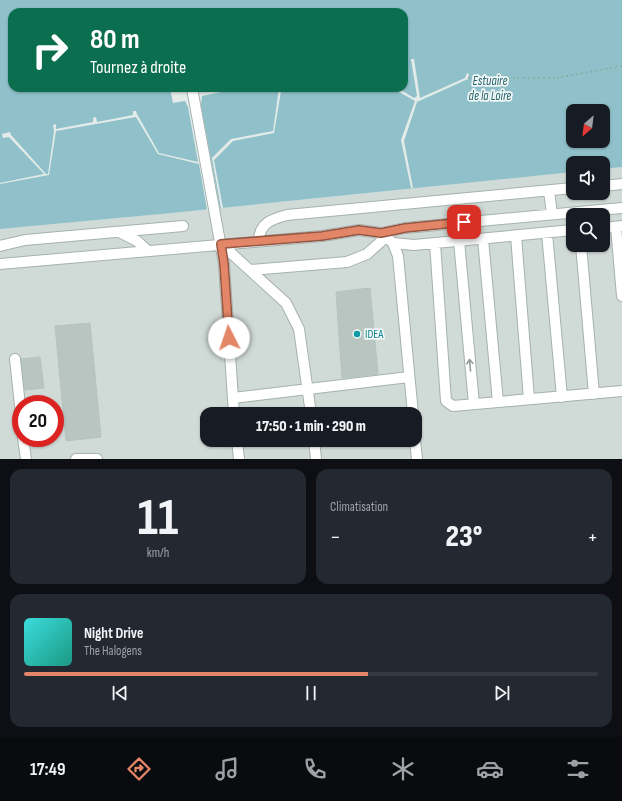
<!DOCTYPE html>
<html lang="fr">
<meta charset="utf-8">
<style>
body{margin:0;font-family:"Sofia Sans Condensed",sans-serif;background:#242831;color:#f1f3f6;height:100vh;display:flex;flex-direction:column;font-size:15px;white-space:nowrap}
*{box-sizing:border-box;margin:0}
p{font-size:13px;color:#9ea1a6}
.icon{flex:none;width:22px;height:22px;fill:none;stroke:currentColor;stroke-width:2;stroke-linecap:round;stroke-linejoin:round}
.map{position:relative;height:459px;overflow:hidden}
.details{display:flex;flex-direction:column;gap:10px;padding:10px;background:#0d0f14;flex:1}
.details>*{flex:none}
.hud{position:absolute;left:8px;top:8px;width:400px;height:84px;border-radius:12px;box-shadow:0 1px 3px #0004;background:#0b6e4f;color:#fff;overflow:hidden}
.needle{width:26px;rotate:208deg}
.buttons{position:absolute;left:566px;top:104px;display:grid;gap:8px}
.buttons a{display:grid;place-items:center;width:44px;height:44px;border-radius:8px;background:#171b24;box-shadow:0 1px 3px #0004;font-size:20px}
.speed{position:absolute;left:12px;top:395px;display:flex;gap:8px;font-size:20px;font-weight:700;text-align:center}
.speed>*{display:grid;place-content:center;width:52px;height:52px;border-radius:50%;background:#171b24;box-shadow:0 1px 3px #0004;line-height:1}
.speed .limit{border:6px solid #d22;background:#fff;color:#111}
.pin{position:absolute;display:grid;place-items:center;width:34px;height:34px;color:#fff;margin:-17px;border-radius:8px;box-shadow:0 2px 6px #0006}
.me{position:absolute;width:44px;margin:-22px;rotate:356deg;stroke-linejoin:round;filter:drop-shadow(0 0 3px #0008)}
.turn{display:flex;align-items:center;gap:14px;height:84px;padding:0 16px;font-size:18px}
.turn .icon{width:52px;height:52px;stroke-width:2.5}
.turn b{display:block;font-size:28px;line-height:34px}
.big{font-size:30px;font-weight:800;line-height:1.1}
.details .tile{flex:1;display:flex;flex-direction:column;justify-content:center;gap:6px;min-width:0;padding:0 14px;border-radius:12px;background:#242831}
.details .dial{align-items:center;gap:0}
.dial b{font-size:52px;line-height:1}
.song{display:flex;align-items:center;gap:12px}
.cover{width:48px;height:48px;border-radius:6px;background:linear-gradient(135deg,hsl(180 70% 55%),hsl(170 70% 35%))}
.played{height:4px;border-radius:2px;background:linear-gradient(90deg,#e38667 60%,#363941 60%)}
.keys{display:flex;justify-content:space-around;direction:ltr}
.heat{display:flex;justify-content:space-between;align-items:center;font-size:22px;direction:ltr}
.details .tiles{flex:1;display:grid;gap:10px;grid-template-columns:1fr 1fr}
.tile:last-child{grid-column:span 2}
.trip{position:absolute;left:200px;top:407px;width:222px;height:40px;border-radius:12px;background:#171b24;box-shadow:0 1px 3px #0004;font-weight:800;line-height:40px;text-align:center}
.tabs{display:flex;height:64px;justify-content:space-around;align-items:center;background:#090b0e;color:#9ea1a6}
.tabs .icon{width:28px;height:28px}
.tabs .current{color:#e38667}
.tabs b{font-size:18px;color:#f1f3f6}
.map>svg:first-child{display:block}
.built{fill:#d0dad6;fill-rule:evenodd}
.water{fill:#90c1ca;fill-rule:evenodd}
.pier{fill:#e2ebe7}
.building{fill:#b8c5c0;stroke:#b5c4be}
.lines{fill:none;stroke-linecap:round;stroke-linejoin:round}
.minor-casing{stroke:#a5b2ae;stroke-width:12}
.path{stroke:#86ab9f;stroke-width:1.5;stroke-dasharray:2 3;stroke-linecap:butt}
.minor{stroke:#fff;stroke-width:10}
.oneway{stroke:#929c9a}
.route-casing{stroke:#945743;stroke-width:10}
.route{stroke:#e38667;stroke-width:7}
.culture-dot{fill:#0f9aa8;stroke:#f2f8f5;stroke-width:1.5}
.labels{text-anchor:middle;stroke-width:3.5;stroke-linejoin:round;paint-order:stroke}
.culture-label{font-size:12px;fill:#0d838f;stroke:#f2f8f5;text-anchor:start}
.water-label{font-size:13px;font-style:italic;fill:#24636f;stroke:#f2f8f5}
</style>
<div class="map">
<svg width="622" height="459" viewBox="0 0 622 459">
<rect width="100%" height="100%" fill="#e2ebe7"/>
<!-- built -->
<path class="built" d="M622 167V459H0V229L172 213 573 172V193H603V169ZM573 215H603V245H573ZM21 404H55V438H21ZM207 414H415V440H207Z"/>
<!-- water -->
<path class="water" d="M0 0H622V167L603 169V163H573V172L172 213 0 229ZM12 12H404V88H12ZM573 111H603V141H573Z"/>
<!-- pier -->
<path class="pier" d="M411 59H414L420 98 465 78 467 73 469 74 468 79 417 102 404 141 413 188H411L401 140 415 101 392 88H398L414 98 417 96Z
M170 88H241L202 96 201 106 220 208 207 210 199 164 158 154 136 117 56 131 49 175 0 184V183L44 174 9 137 3 138 2 134 10 132 11 135 46 174H48L54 131 53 125 56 124V129L93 122V118L96 117 97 122 133 115V111H136L137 114 159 153 198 162 188 107 185 101 173 103Z
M279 88H299L281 91 274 133 233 141 214 160 223 208H221L212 158 231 139 273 131Z"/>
<!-- building -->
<path class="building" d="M370 288 378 374 342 378 336 292Z
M90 323 101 437 66 441 55 326Z
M40 357 44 388 25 390 21 359Z"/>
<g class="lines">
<defs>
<path id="minor" d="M192 88 224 264 234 414
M603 186 622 184
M549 191 552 214
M616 227 622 296
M603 228 622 226
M119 232 137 241 148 251
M381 233 405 228 622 208
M547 233 562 397
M516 236 529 399
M483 239 498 402
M259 241C259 223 272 219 287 215L573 188
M459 241 474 404
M393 243 414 245 573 230
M435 243 446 401 453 406 622 391
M221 244 286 303 299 329 311 414
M581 245 594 394
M0 246 25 240 183 226
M0 264 322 236 359 230 381 233 393 243 398 256 413 414
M250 270 347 262 367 254 386 237
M15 359 21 415
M233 398 409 377
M23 438 26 459
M237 440 239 459
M314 440 316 459
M415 440 417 459
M76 459H97"/>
</defs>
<!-- minor casing -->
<use href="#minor" class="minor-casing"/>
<!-- path -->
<path class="path" d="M561 77 622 66
M468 78H519
M523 78H559"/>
<!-- minor -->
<use href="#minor" class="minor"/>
</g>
<!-- one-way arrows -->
<defs><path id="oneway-shaft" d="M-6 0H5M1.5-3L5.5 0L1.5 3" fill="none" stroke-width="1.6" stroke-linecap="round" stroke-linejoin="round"/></defs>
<use class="oneway" href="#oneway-shaft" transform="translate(470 365) rotate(-95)"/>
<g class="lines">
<defs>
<path id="route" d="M229 338 224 264 221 244 322 236 359 230 381 233 405 228 464 222"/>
</defs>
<!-- route casing -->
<use href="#route" class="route-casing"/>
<!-- route -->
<use href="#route" class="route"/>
</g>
<!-- markers -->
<circle class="culture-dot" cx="357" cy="334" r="4"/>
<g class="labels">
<!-- culture labels -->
<g class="culture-label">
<text x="365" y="338">IDEA</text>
</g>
<!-- water labels -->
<g class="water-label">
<text x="490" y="85">Estuaire<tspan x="490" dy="15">de la Loire</tspan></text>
</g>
</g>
</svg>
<div class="buttons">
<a><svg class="needle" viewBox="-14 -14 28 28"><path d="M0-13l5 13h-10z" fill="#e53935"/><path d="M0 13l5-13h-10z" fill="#9ea1a6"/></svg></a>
<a><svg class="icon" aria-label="sound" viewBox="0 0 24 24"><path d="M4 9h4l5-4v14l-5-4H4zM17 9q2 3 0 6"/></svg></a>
<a><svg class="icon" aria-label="search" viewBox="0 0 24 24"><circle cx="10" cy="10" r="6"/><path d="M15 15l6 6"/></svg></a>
</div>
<div class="speed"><div class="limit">20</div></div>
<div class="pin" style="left:464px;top:222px;background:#d93025"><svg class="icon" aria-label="arrive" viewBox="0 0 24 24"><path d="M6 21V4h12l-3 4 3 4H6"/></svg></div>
<svg class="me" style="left:229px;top:338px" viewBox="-20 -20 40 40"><circle r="19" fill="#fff"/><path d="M0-13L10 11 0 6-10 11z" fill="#e38667"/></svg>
<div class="trip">17:50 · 1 min · 290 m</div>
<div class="hud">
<div class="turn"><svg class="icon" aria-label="right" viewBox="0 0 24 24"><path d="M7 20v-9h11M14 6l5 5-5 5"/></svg><div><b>80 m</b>Tournez à droite</div></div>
</div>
</div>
<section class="details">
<div class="tiles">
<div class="tile dial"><b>11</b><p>km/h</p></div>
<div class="tile"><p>Climatisation</p>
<div class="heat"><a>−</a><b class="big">23°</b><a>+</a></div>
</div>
<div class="tile">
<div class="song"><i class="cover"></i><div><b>Night Drive</b><p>The Halogens</p></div></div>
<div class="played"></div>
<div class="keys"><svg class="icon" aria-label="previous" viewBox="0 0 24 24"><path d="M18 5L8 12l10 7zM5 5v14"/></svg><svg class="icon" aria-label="pause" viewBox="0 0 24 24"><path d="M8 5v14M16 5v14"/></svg><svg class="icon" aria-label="next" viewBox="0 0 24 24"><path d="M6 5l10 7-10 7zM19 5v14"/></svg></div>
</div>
</div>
</section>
<nav class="tabs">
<b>17:49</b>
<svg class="icon current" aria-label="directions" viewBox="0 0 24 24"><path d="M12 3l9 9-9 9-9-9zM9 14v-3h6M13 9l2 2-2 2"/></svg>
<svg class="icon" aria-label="music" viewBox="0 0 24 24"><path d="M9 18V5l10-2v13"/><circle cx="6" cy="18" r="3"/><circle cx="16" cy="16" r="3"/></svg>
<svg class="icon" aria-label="phone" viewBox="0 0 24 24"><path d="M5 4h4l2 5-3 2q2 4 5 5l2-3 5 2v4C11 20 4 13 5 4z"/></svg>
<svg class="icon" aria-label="climate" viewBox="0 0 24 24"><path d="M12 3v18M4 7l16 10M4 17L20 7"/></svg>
<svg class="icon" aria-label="car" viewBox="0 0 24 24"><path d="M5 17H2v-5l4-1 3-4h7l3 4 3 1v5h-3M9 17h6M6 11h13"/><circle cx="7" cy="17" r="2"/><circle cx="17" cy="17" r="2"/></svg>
<svg class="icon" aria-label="filters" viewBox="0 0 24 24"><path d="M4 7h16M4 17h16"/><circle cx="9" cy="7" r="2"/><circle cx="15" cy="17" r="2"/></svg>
</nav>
